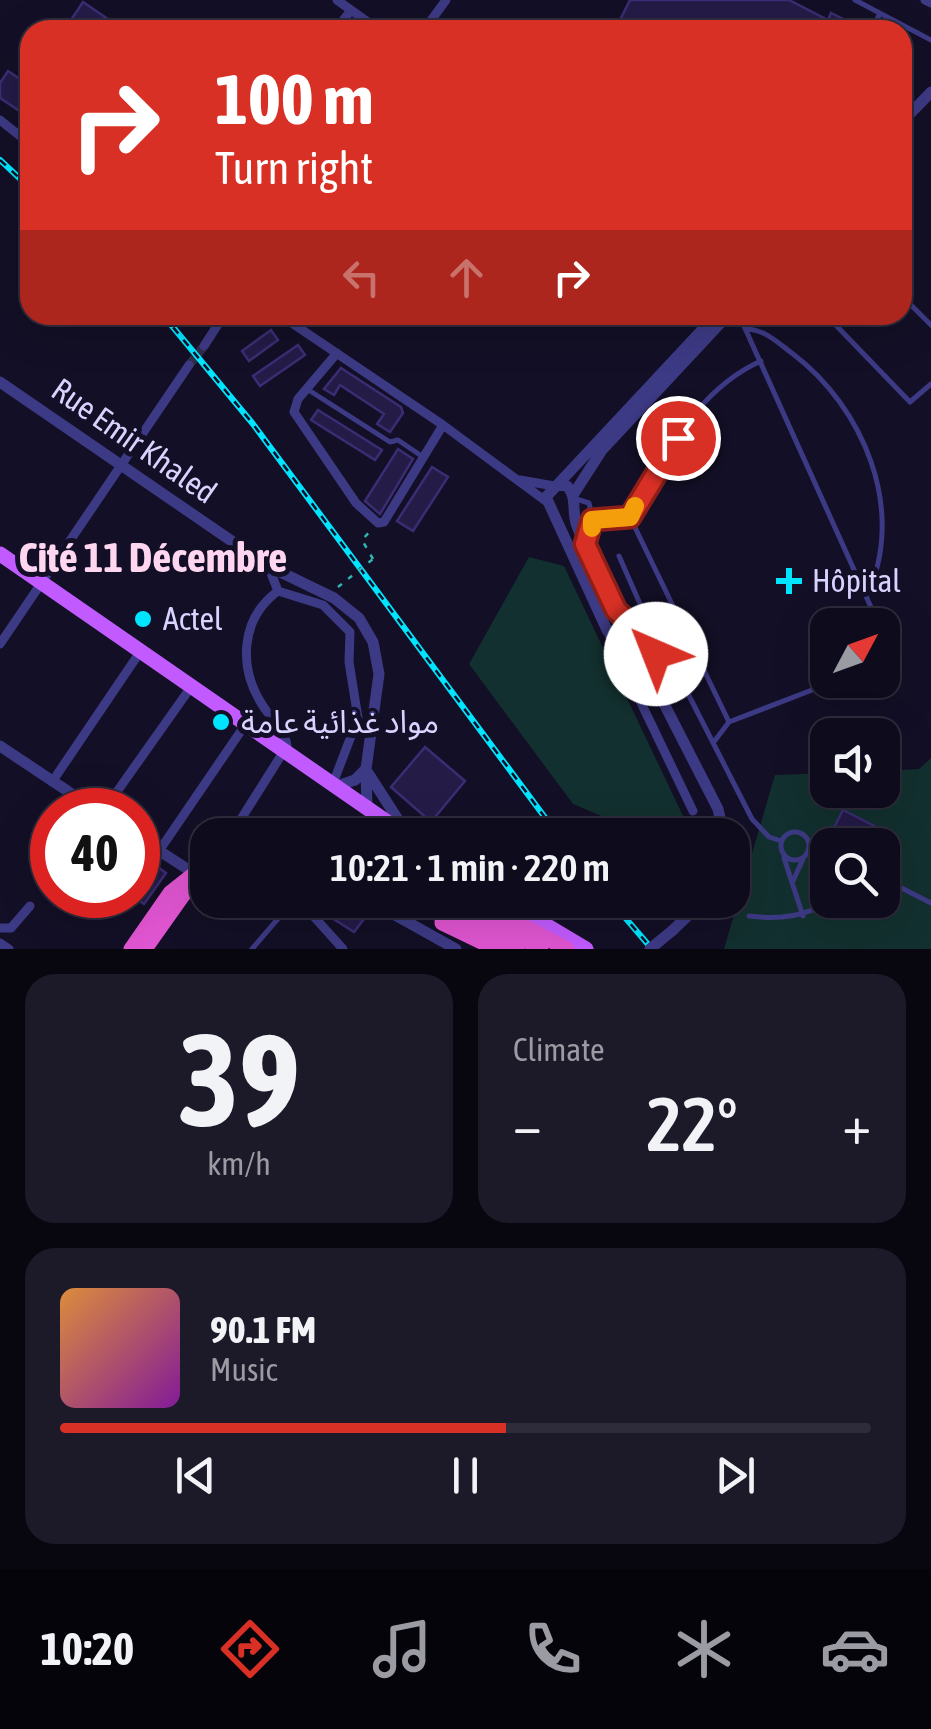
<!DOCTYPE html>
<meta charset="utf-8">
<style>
body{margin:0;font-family:"Asap Condensed","Noto Sans Arabic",sans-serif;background:#1c1929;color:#f1f3f6;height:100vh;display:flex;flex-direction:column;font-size:38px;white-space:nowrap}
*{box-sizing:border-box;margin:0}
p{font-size:32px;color:#9b9ba3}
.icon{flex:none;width:55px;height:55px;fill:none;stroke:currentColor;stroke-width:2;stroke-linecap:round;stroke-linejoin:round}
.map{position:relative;height:949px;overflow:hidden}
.side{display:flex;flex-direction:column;gap:25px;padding:25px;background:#08060f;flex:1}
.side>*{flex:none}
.guide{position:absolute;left:20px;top:20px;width:892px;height:305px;border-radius:30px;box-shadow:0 10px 40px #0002,0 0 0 2px #2e2b3b;background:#d93025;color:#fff;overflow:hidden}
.needle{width:65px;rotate:49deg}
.buttons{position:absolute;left:810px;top:608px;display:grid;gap:20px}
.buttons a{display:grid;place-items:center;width:90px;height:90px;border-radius:20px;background:#0e0b1c;box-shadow:0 10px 40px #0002,0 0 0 2px #2e2b3b;font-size:50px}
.speed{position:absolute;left:30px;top:788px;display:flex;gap:20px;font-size:50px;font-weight:700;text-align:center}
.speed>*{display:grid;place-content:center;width:130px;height:130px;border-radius:50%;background:#0e0b1c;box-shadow:0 10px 40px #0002,0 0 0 2px #2e2b3b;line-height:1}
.speed .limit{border:15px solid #d22;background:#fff;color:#111}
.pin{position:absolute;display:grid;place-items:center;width:85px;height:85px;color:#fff;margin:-42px;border:5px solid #fff;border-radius:50%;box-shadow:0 2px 10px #0007}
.me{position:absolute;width:110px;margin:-55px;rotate:316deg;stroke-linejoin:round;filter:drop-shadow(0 0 8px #0008)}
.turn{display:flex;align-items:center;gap:35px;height:210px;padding:0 30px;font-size:45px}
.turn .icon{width:130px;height:130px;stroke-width:2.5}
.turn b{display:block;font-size:70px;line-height:85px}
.lanes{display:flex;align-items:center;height:95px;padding:0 30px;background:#0003;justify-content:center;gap:50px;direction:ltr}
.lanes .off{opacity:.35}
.big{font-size:75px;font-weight:600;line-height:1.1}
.side .widget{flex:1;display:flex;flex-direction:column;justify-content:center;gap:15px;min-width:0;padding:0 35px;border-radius:30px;background:#1c1929}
.side .dial{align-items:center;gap:0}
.dial b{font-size:130px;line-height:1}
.song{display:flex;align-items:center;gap:30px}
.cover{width:120px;height:120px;border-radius:15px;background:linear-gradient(135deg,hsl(30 70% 55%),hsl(290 70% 35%))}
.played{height:10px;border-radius:5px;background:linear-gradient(90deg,#d93025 55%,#2e2b3b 55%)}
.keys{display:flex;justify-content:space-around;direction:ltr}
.heat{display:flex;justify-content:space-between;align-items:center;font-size:55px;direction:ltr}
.side .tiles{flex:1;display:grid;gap:25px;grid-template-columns:1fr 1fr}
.widget:last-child{grid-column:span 2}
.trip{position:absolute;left:190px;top:818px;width:560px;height:100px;border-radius:30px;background:#0e0b1c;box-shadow:0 10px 40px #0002,0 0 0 2px #2e2b3b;font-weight:600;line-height:100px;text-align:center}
.menu{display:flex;height:160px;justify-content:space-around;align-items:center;background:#06040b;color:#9b9ba3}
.menu .icon{width:70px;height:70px}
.menu .selected{color:#d93025}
.menu b{font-size:45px;color:#f1f3f6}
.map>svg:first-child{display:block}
.green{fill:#12302f;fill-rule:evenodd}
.building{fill:#241b47;stroke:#3b2d73;stroke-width:2.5}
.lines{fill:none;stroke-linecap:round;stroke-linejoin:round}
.minor-tunnel{stroke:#312d47;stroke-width:9;stroke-dasharray:9 4.5;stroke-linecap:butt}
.path{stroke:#2fb8b0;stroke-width:2.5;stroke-dasharray:5 8;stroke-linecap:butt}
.service{stroke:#3d3a85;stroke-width:5}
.minor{stroke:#3d3a85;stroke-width:9}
.tertiary{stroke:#3d3a85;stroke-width:11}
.primary{stroke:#c25bff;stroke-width:15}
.trunk{stroke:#e055d1;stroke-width:15}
.rail-casing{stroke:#00e5ff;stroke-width:6}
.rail{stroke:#130f26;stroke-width:2.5;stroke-dasharray:8;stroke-linecap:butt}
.path-bridge{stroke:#2fb8b0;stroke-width:2.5;stroke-dasharray:5 8;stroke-linecap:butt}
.tertiary-bridge{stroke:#3d3a85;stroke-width:11}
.route-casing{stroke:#8d1f18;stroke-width:25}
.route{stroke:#d93025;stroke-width:18}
.slow{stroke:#f59e0b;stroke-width:18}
.poi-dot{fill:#00e5ff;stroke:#130f26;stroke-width:4}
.labels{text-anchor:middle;stroke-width:10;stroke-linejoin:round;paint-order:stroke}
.street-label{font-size:32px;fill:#d9d4ff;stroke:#130f26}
.poi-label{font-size:32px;fill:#d9d4ff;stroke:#130f26;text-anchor:start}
.district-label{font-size:42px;font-weight:bold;fill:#ffd6f0;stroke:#130f26}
</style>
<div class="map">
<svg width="931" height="949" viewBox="0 0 931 949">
<rect width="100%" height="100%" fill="#130f26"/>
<!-- green -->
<path class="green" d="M529 557 564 566 684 818 644 834 573 804 469 664Z
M931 758V949H724L775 775 827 773 828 790H882L883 771 919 769ZM828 845H882V900H828Z"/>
<!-- building -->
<path class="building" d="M630 0H789L828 20 831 13 865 30H615Z
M83 2 124 30H80L69 23Z
M8 71 30 86V118L0 98V83Z
M271 330 278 340 249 361 242 351Z
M298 345 305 355 260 386 253 376Z
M341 368 401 407 403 413 390 432 377 424 384 414 340 385 334 395 324 389Z
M318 410 382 450 375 460 311 420Z
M398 449 413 459 380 514 365 501Z
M432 467 448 477 413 531 397 521Z
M425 747 465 781 431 822 391 787Z
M843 810 894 836 882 858V845H863L833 830Z
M138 853 166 873 144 904 138 900Z
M318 900H331L341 908 345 904 364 919 354 932 318 909 314 905Z"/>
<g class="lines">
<!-- minor-tunnel -->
<path class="minor-tunnel" d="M189 365 204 346"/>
<!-- path -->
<path class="path" d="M373 559 362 540 373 528"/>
<!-- service -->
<path class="service" d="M855 0 931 40
M432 20 442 30
M872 30 880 13
M902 296 931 325
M739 315 879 625
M826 315 910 402 931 384
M838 327 849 315
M747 329C766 330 778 343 793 354 863 407 907 510 867 595
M761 361C696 390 666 456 629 515L729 722 838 680
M307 389 390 442 398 440 423 457
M576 499 589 503 594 525 586 541
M593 521 629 517
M619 556 648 622 651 640
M882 634V645
M658 656 681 680 752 819 769 837 781 841
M713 743 729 722
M406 827 437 835
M781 846a14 14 0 1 1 28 0a14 14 0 1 1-28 0Z
M784 858 803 916
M882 878 931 903
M793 881 803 859
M749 916C782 920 805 916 834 900
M252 949 294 900"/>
<!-- minor -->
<path class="minor" d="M337 0 379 30
M925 0 931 3
M336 30 351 10
M424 30 446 0
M0 120 30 144
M280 315 443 425 547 502
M204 346 224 315
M337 353 298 399 294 412 356 503 378 523 384 522 443 425
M520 480 554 486
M278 591 323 605 350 632 349 662 358 718 332 786
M0 644 189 365
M636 668 633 686 693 811
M52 782 140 652
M104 810 191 687
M231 835 287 746C285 729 272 720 263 706 238 668 240 619 278 591L269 568
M159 851 245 725
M299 900 343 949
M0 928H11L30 906
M0 943 9 949"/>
<!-- tertiary -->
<path class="tertiary" d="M902 122 931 92
M716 315 546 497 607 630 632 666 658 692 718 809 724 835
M0 382 268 566 334 598 359 618 373 642 379 674 366 769 367 808
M557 485 567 486C577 497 572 509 576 523 593 574 615 611 654 646L657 687
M573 495 602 450 728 315
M0 746 96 810
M368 773 408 835
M334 787 355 780 366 769
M138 837 192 872
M368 900 456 949
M673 930 704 900"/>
<!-- primary -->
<path class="primary" d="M0 554 406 835
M504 900 586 949"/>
<!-- trunk -->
<path class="trunk" d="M388 900 462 920 517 949
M436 900 477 913 541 949
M474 900 567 949
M442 923 496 949
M131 949 170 893 208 863
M145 949 184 894 208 874"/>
<defs>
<path id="rail" d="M0 160 30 188
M163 315 253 424 558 835
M610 900 652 949"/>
</defs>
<!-- rail casing -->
<use href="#rail" class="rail-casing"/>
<!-- rail -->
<use href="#rail" class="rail"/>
<!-- path-bridge -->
<path class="path-bridge" d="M338 587 373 559"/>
<!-- tertiary-bridge -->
<path class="tertiary-bridge" d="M650 949 673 930"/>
</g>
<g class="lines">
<defs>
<path id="route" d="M656 654 651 643 616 610 585 544 592 520 630 517 678 438"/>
</defs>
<!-- route casing -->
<use href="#route" class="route-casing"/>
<!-- route -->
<use href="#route" class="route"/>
<!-- slow -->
<path class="slow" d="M592 528V520L630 517 635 506"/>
</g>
<!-- markers -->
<g class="poi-dot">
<path d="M784 566h10v10h10v10h-10v10h-10v-10h-10v-10h10z"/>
<circle cx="143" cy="619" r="10"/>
<circle cx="221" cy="722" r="10"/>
</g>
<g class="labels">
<!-- street labels -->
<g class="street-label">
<text transform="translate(134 441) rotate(35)" y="11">Rue Emir Khaled</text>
</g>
<!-- poi labels -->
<g class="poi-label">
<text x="812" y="592">Hôpital</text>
<text x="163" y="630">Actel</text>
<text x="241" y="733">مواد غذائية عامة</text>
</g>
<!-- district labels -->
<g class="district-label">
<text x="153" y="572">Cité 11 Décembre</text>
</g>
</g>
</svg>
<div class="buttons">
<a><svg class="needle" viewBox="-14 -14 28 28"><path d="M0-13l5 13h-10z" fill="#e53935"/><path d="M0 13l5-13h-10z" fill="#9b9ba3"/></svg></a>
<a><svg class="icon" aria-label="sound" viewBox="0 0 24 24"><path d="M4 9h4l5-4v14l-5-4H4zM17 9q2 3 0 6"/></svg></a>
<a><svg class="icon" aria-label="search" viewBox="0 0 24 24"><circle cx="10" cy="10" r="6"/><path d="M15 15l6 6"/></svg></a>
</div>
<div class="speed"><div class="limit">40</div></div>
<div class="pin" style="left:678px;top:438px;background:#d93025"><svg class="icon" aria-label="arrive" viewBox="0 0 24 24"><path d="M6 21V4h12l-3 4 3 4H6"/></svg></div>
<svg class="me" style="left:656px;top:654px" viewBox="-20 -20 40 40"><circle r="19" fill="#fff"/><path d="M0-13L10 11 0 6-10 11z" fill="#d93025"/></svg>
<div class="trip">10:21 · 1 min · 220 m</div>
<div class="guide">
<div class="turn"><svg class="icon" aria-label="right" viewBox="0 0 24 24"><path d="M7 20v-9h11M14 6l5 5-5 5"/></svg><div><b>100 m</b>Turn right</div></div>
<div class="lanes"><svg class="icon off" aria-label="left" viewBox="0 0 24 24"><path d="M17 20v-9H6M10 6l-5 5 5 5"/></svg><svg class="icon off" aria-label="ahead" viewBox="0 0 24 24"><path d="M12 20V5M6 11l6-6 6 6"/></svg><svg class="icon" aria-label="right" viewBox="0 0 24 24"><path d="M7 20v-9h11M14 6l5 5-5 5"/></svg></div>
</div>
</div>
<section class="side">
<div class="tiles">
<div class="widget dial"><b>39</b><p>km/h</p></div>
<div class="widget"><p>Climate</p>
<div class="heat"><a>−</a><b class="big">22°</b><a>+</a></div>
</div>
<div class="widget">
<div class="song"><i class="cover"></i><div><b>90.1 FM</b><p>Music</p></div></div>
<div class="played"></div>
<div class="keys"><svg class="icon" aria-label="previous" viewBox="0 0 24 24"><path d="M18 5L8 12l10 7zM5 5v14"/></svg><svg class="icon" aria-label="pause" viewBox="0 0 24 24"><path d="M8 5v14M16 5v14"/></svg><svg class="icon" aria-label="next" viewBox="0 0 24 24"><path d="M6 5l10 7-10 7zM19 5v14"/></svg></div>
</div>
</div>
</section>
<nav class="menu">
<b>10:20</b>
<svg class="icon selected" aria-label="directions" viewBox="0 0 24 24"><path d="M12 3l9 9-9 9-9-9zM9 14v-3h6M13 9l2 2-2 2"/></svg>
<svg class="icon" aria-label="music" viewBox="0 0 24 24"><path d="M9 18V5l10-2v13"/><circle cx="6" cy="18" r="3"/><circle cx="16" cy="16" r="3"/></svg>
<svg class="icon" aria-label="phone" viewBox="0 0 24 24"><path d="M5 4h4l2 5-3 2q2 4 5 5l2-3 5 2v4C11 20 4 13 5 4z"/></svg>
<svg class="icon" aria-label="climate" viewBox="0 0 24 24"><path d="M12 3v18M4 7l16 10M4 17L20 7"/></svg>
<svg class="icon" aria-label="car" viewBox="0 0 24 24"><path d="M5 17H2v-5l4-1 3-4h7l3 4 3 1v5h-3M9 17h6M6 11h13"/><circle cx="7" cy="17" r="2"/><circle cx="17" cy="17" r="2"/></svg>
</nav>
